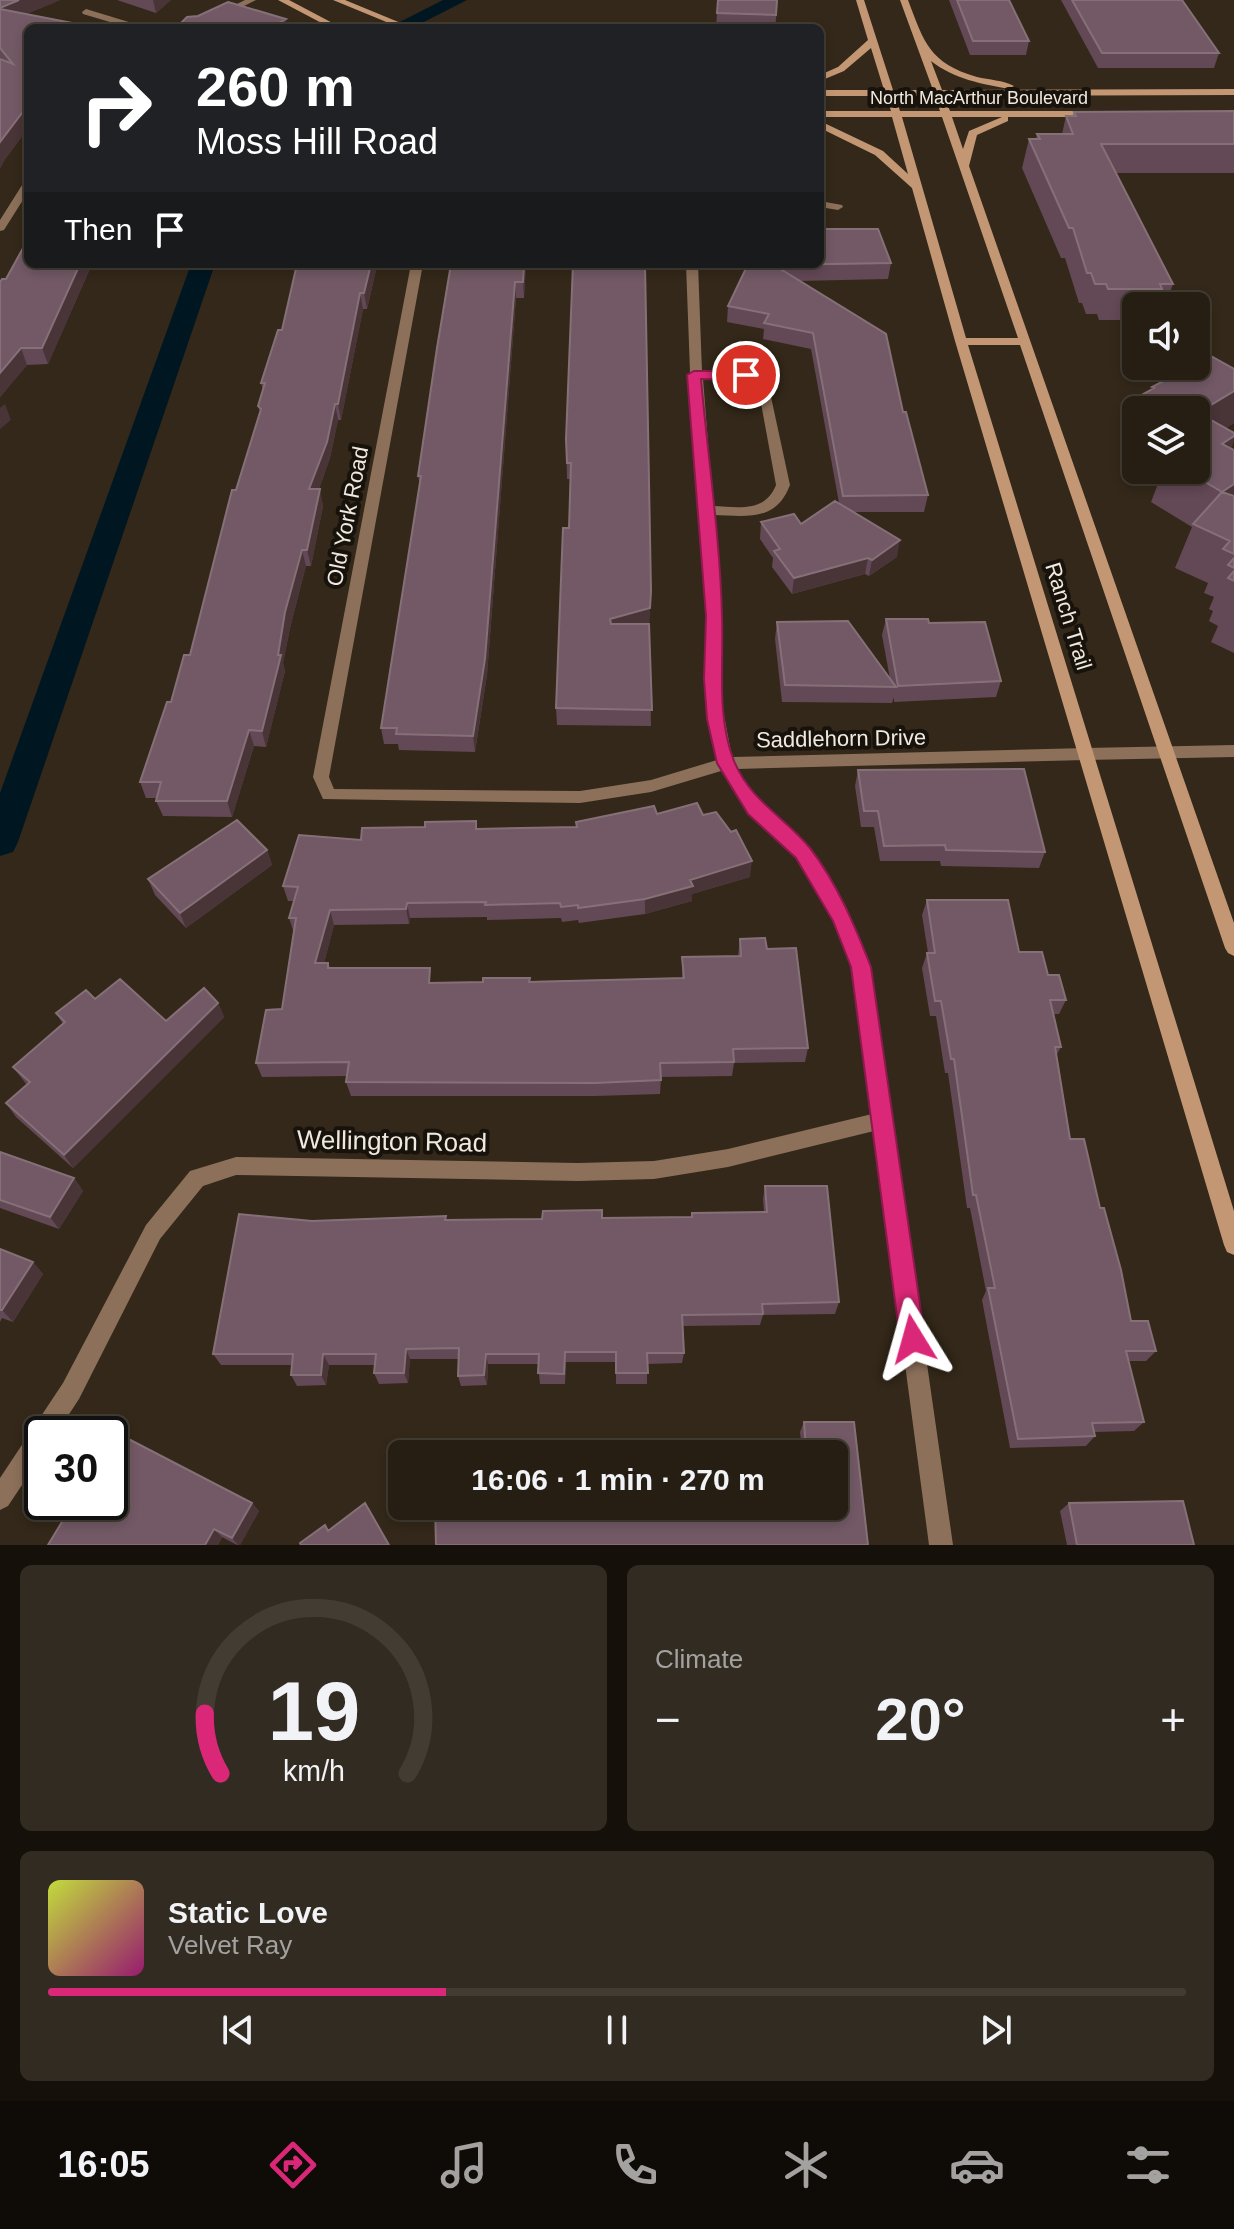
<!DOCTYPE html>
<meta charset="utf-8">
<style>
body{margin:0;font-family:Arial,sans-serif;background:#322b21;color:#f1f3f6;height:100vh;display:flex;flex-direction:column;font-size:30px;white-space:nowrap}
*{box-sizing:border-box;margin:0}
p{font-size:26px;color:#a4a2a0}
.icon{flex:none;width:44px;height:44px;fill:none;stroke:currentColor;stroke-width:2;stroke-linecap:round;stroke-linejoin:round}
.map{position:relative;height:1545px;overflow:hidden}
.details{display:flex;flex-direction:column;gap:20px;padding:20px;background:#15100a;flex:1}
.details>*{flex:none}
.banner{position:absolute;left:24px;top:24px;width:800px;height:244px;border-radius:12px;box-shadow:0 4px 12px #0003,0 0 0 2px #423c33;background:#202124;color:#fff;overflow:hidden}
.tools{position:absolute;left:1122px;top:292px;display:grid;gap:16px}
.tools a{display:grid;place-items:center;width:88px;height:88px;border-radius:12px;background:#261e13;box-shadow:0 4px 12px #0003,0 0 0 2px #423c33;font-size:40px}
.speed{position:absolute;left:24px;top:1416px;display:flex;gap:16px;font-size:40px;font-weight:700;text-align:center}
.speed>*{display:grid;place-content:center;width:104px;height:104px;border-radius:50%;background:#261e13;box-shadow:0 4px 12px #0003,0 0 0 2px #423c33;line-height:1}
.speed .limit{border:4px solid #111;border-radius:12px;background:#fff;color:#111}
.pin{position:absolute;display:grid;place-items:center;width:68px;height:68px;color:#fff;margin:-34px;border:4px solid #fff;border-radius:50%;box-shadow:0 2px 8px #0007}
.me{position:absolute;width:88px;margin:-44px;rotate:352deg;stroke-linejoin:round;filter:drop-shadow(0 0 6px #0008)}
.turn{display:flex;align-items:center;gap:28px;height:168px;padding:0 40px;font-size:36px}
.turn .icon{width:104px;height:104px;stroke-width:2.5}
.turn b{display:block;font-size:56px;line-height:68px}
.then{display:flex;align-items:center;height:76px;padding:0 40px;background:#0003;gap:16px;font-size:30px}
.big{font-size:60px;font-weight:800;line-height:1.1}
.details .card{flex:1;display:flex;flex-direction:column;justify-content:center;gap:12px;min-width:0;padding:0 28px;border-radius:12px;background:#322b21}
.details .dial{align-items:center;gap:0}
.dial svg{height:208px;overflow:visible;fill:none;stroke:#423c33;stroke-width:7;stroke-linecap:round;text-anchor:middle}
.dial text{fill:#f1f3f6;stroke:none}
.song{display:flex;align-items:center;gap:24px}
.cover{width:96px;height:96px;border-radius:12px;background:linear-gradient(135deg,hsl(70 70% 55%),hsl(320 70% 35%))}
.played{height:8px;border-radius:4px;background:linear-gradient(90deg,#db2777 35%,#423c33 35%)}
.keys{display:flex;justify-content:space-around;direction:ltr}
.heat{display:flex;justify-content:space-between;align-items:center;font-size:44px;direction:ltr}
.details .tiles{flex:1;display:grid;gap:20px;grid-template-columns:1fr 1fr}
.card:last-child{grid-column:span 2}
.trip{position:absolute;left:388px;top:1440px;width:460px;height:80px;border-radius:12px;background:#261e13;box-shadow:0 4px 12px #0003,0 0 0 2px #423c33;font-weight:800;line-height:80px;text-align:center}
.menu{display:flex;height:128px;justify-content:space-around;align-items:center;background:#0f0c08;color:#a4a2a0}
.menu .icon{width:56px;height:56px}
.menu .on{color:#db2777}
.menu b{font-size:36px;color:#f1f3f6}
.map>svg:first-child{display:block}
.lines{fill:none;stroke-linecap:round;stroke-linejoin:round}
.canal{fill:#001722;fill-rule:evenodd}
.minor{fill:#8c7059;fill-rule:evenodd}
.tertiary{fill:#8c7059;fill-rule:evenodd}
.secondary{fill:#c39773;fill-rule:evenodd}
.wall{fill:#634856}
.shaded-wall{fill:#493438}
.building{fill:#725965;stroke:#867078;stroke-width:2}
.route{fill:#db2777;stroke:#8e194d;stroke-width:2}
.labels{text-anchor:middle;stroke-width:8;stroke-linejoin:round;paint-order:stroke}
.far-street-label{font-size:18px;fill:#f0e9df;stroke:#17120b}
.street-label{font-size:22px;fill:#f0e9df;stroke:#17120b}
.near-street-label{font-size:26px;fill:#f0e9df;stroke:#17120b}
</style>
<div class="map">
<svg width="1234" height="1545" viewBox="0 0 1234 1545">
<rect width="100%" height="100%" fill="#332819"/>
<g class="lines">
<!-- canal -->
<path class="canal" d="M443 0H467L412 28H388Z
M191 264H215L18 842 13 852 0 856V793Z"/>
<!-- minor -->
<path class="minor" d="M245 0H256L200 28H189Z
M86 9 142 26 143 28H130L83 14 82 12Z
M28 181V192L4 230 0 231V220L24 182Z
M820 201 842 205 843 207 838 210 820 207Z
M411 264H423L329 777 334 789 580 791 651 780 717 760 707 705V610L691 378 688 375 690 372 686 264H698L702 372 755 373 768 383 790 485C776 522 747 516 713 515L721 610 722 705 732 757 1086 748 1094 754 1086 760 737 769C751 801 784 820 807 847 836 881 853 925 870 967L953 1545H929L874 1131 728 1167 654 1179 578 1181 236 1175 203 1186 160 1239 79 1399 56 1434H42V1455L8 1506 0 1510V1478L63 1383 146 1225 190 1171 236 1157 578 1163 654 1161 728 1149 872 1114 852 967 834 923 815 885 797 859 745 806 721 771 651 792 580 803 323 799 313 777ZM703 379 752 381 758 387 776 485C765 513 738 507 713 506Z"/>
<!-- tertiary -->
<path class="tertiary" d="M1234 745V757L1086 760 1078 754 1086 748Z"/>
<!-- secondary -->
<path class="secondary" d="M278 0H289L342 28H331Z
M333 0H345L413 28H401Z
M856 0H864L893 90H933L900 0H908C924 42 929 63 977 77 989 80 1003 80 1014 86L1009 89C982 84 954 79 931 61L942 90 1234 89V95L944 96 950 111H1094L1099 114 1094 117H1008V121L977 135 969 166 1234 923V956L1228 953 1225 948 1020 345H968L1234 1211V1255L1227 1252 1224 1245 955 341 912 188 875 155 820 128V121L883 151 908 174 892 117H820V111H891L886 96H820V90H884L871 48 844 71 820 81V75L838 67 868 40ZM895 96H935L940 111H900ZM902 117H942L1018 338H966ZM952 117H1002L969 131 963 149Z"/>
</g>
<!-- wall -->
<path class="wall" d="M0 0 27 14 28 28V128L6 158 2 60 0 58Z
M117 0H171L156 13Z
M778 0 775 28H716L717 13Z
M949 0H1009L1029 41 1026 55H970Z
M1061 0H1182L1219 53 1214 68H1098Z
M1234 111V173H1116L1173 284 1165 306H1136V320H1099L1097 314H1086L1082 303H1079L1065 258H1061L1022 168 1029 139H1036L1037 134H1062L1066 116H1073L1074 112Z
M820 138 824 167 822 183H820Z
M891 263 888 279 798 281 903 412 928 495 924 512H854L897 557 869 576 865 574 792 594 772 567 773 558 760 539 761 522 801 524 839 503 811 349 763 339 764 329 727 322 728 306 748 264Z
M28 264H92L48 364 27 365 0 397V282L6 279Z
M297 264H375L376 270 367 309H363L341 420H338L330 458 319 489 323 506 311 566H306L290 628 283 663 285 671 266 747 254 746 232 817 163 816 156 801 157 798H146L140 782 190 655 260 411 258 406 263 390 261 383 282 330Z
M526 264 524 298H516L487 675 475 752 399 750 398 744H384L381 728 420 485 418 476 437 348Z
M1234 369V423L1226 428 1234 433V440L1231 448 1234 450V653L1211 642 1218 626 1209 621 1213 611 1209 609 1214 597 1204 593 1208 583 1175 568 1192 527 1151 502 1161 476 1151 470H1196V410H1136V447L1124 440 1138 397 1150 390 1152 387Z
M566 439 651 591 649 625 651 726 557 725 556 708 569 528 570 479H567Z
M886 619 929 623 1001 681 996 697 894 702V697L892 703 782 702 775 639 777 622 890 679 882 635Z
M858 770 1045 852 1039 868 941 866 940 861H880L874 827H861L855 786Z
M657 814 703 815 750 877 692 894V901L645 914 579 923 578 920 562 922 561 918 487 920V917L410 918 409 924 334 925 324 963H328L330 968 433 983 682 978V957L738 956 740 939 767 949 808 1048 805 1062 734 1063 732 1076 661 1077 660 1094 595 1096H351L346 1082 347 1076 262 1077 256 1063 282 1009 294 933 289 918 294 901H288L283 886 361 840 477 829 576 827Z
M267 850 272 865 186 928 155 895 148 879Z
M927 900 1019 952 1048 975 1066 1000 1059 1014H1054L1061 1047 1056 1056 1070 1139 1100 1208 1131 1321 1156 1351 1146 1361H1128L1144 1422 1134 1431 1094 1432 1095 1436 1086 1446 1010 1448 982 1300 986 1291 970 1208H967L948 1073H945L936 1016H930L922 968 927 953H928L922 915Z
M95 999 166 1021 218 1003 224 1017 73 1168 16 1117 6 1103 27 1085 13 1067 63 1024 56 1013Z
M0 1152 74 1178 83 1191 59 1229 0 1208Z
M765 1186 839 1302 835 1314 763 1315 760 1325 683 1326 684 1353 682 1363 647 1364V1384H616V1362H566L565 1384H540L538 1364H488L487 1385 461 1386 458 1376 459 1359H410L408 1383 379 1384 374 1373 375 1365H329L326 1385 297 1386 291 1375 292 1365H221L213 1354 312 1221 692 1217V1213L764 1212 763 1199Z
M0 1249 33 1262 43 1274 13 1322 2 1318 0 1322Z
M804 1422H854L868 1545H436L435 1506H834V1454H725L726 1451 802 1450 800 1432Z
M252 1503 259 1511 240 1545H237L222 1537 218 1545H48Z
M1069 1503 1194 1545H1067L1060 1511Z"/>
<!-- shaded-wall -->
<path class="shaded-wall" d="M19 0H61L3 24 0 16V8Z
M153 0H171L156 13Z
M286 19 288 28H270Z
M28 105V128L6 158 0 169V142Z
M80 264H92L48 364 42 348Z
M370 264H375L376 270 367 309 364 293Z
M524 264H526L524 298 523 282Z
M515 282 516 298 487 675 475 752 473 736Z
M360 293 363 309 341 420 338 404Z
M21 348 27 365 0 397V373Z
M1234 391V423L1196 447 1201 411Z
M5 404 11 420 0 429V408Z
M335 404 338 420 330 458 313 506 309 489Z
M1234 436V440L1219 478 1222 444Z
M1234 484V516L1222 492Z
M320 489 323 506 311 566 307 550Z
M900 540 897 557 869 576 872 560Z
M302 550 306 566 290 628 283 663 285 671 266 747 262 731 285 612Z
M868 558 865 574 792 594 794 578Z
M651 591 649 625 610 635V619Z
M249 730 254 746 232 817 227 801Z
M267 850 272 865 186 928 180 913Z
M752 861 750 877 692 894V901L645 914V899L690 880Z
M407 903 410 918 409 924 406 909Z
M330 910 334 925 320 978 315 963Z
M218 1003 224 1017 73 1168 64 1155Z
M74 1178 83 1191 59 1229 50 1217Z
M33 1262 43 1274 13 1322 2 1310Z
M406 1349 410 1359 408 1383 404 1373Z
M323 1354 329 1365 326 1385 321 1375Z
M486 1354 488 1364 487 1385 484 1375Z
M252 1503 259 1511 240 1545H238L232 1538Z
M214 1529 222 1537 218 1545H205Z"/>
<!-- building -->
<path class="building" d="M0 0H19L0 8Z
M718 0H777L776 15 717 13Z
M957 0H1009L1029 41H973Z
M1072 0H1182L1219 53H1102Z
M228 2 286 19 270 28H176L187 17 198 16Z
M0 9 98 28H28V105L0 142V59L13 64 0 48Z
M1234 111V144H1101L1173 284H1160L1162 289H1108L1106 284H1095L1091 273H1087L1073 228H1069L1029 139H1040L1037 134H1073L1066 116H1076L1074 112Z
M820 138 822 139 824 167H820Z
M820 229H878L891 263 774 265 886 334 903 412H906L928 495 843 496 813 333 764 323 769 314 728 306 748 264H820Z
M28 239V264H80L42 348H21L0 373V282L2 279H6Z
M297 264H371L364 293H360L338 404H335L327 442 309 489H320L307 550H302L285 612 278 655H281L262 731 249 730 227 801H156L161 782H140L167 702H171L184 655H190L232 490H236L261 409 258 406 265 383H261L278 330H282Z
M451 264H524L523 282H515L485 659 473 736 396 734 397 728H381L421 476H418L437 348Z
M573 264H645L651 591 650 608 610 619 611 624H649L652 710 556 708 563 528H569L571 463H567L566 439Z
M1211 356 1234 369V391L1201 411 1207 414 1204 416 1234 433V436L1222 444 1234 450V484L1222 492 1234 496V554L1223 549 1230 541 1193 524 1222 492 1185 470H1196V410H1160L1138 397 1154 388 1152 387 1192 366H1196V364Z
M835 501 900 540 872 560 868 558 794 578 774 551 780 549 761 522 794 514 801 524Z
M1234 558V568L1228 565Z
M1234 571V581L1228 578Z
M886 619H928L929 623 985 622 1001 681 898 686Z
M848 621 896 687 785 685 777 622Z
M1024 769 1045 852 946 850 945 845 884 846 878 811H864L858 770Z
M697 803 703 815 716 812 731 832 736 830 752 861 690 880 693 886 645 899 578 908V905L561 907 560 903 485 905 486 902 407 903 406 909 330 910 315 963H328V968H430L429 983 483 982V978H530L529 982 684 978 682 957 741 956 740 939 765 938 767 949 796 948 808 1048 733 1049 734 1062 660 1063 661 1080 595 1083 346 1082 349 1062 256 1063 266 1010 282 1009 296 918H289L298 887 283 886 299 835 361 840 362 828 425 827V822L476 821V829L577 827 576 822 654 806 657 814Z
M237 820 267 850 180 913 148 879Z
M927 900H1008L1019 952H1042L1048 975H1059L1066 1000H1050L1061 1047H1055L1070 1139H1084L1100 1208H1104L1121 1270 1131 1321H1148L1156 1351H1126L1144 1422 1092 1423 1095 1436 1018 1439 988 1288H995L976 1195H973L954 1059H951L941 1001H935L927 953H935Z
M120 979 166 1021 204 988 218 1003 64 1155 6 1103 30 1082 13 1067 65 1022 56 1013 86 990 95 999Z
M0 1152 74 1178 50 1217 0 1200Z
M765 1186H827L839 1302 762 1304 763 1314 682 1315 684 1353H647L648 1373H616V1352H565L564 1374 538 1373 539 1354H486L484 1375 458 1376 459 1348 406 1349 404 1373H374L376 1354H323L321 1375H291L293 1354H213L239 1214 312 1221 446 1216 445 1220 542 1219 543 1211 602 1210V1218L692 1217V1213L767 1212Z
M0 1249 33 1262 2 1310H0Z
M804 1422H854L868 1545H436L435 1506H834V1454H726V1451L806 1450Z
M115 1432 252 1503 232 1538 214 1529 205 1545H48L74 1502H110V1440Z
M1183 1501 1194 1545H1077L1069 1503Z
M365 1503 389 1545H301L300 1543 325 1525 328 1531Z"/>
<!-- route -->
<path class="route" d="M694 371H746L753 375 746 380 701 379C708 458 720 537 722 616 724 664 716 716 734 761 751 802 785 817 810 848 837 883 855 926 871 967L925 1339 921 1348 913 1351 904 1348 900 1339 851 967 833 921 796 858 748 814 717 763 707 719 704 679 706 616 687 375Z"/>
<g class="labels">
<!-- far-street labels -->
<g class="far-street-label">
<text x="979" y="104">North MacArthur Boulevard</text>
</g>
<!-- street labels -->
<g class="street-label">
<text transform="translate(347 516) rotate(-79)" y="8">Old York Road</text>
<text transform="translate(1069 616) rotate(73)" y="8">Ranch Trail</text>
<text transform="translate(841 738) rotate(-1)" y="8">Saddlehorn Drive</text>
</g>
<!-- near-street labels -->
<g class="near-street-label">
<text transform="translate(392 1141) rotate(1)" y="9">Wellington Road</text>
</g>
</g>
</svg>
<div class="tools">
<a><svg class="icon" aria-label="sound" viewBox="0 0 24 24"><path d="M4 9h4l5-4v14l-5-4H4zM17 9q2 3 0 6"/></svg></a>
<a><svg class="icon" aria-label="layers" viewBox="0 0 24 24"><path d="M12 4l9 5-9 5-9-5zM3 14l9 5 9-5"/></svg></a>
</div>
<div class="speed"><div class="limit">30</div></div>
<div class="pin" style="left:746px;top:375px;background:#d93025"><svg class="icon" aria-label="arrive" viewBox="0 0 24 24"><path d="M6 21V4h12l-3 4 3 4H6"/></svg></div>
<svg class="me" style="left:913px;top:1339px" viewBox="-20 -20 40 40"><path d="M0-17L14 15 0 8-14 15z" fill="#db2777" stroke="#fff" stroke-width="4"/></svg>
<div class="trip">16:06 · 1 min · 270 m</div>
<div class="banner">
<div class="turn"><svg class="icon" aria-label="right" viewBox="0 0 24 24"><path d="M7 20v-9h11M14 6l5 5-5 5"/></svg><div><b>260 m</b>Moss Hill Road</div></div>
<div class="then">Then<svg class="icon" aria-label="arrive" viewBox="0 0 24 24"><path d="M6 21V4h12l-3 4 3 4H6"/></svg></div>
</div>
</div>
<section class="details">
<div class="tiles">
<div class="card dial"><svg viewBox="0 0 100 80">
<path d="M14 69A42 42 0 1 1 86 69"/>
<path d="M14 69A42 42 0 0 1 8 46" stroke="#db2777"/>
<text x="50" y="56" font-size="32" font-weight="700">19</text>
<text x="50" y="72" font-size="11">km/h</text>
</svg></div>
<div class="card"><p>Climate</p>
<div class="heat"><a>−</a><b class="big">20°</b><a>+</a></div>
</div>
<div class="card">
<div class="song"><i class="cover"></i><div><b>Static Love</b><p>Velvet Ray</p></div></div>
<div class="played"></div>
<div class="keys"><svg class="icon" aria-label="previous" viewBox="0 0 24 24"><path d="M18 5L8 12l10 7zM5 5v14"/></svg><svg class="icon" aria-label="pause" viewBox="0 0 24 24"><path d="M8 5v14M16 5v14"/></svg><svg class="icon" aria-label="next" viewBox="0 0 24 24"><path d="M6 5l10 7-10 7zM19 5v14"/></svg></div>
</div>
</div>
</section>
<nav class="menu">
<b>16:05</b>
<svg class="icon on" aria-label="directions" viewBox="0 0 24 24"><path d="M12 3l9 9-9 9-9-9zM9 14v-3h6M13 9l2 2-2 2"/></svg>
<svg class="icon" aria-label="music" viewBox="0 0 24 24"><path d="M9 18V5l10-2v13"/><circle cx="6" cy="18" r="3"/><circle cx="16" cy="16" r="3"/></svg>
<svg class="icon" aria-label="phone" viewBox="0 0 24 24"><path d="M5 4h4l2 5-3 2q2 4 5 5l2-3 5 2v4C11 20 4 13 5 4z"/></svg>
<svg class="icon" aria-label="climate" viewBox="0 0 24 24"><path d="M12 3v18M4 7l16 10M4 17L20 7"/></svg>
<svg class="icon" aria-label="car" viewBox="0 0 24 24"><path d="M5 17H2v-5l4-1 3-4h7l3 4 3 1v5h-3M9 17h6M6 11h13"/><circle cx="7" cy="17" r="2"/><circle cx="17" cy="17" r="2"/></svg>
<svg class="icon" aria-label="filters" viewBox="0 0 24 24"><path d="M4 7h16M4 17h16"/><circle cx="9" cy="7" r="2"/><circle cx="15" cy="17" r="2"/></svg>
</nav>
